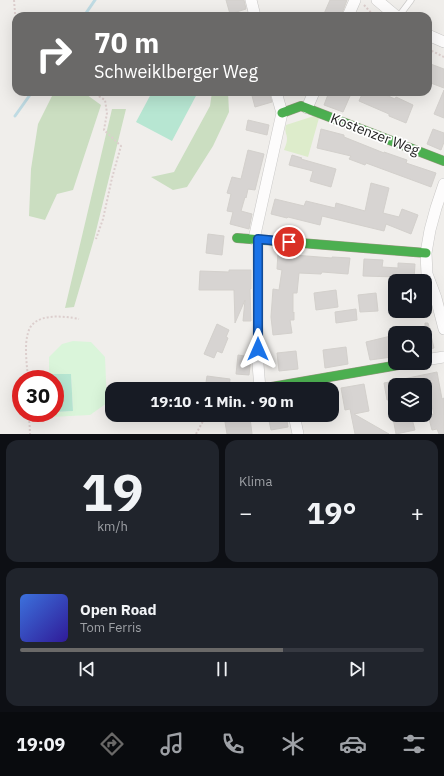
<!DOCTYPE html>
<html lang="de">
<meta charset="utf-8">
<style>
body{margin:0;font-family:"IBM Plex Sans",sans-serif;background:#20242c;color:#f1f3f6;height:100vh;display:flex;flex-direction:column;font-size:15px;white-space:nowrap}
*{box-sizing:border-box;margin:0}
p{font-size:13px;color:#9ea1a6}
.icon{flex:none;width:22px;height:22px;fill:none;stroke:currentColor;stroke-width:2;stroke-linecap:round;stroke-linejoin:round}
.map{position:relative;height:434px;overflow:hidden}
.drawer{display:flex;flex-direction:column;gap:6px;padding:6px;background:#0d0f14;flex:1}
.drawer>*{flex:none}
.banner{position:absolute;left:12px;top:12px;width:420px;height:84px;border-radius:12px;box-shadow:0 4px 16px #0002;background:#6a6968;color:#fff;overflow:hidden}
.tools{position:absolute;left:388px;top:274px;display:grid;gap:8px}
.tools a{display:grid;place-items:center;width:44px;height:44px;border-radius:8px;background:#171b24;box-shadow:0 4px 16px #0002;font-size:20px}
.speed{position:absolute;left:12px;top:370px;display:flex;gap:8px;font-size:20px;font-weight:700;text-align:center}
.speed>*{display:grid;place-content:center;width:52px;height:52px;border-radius:50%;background:#171b24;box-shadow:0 4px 16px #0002;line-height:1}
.speed .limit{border:6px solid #d22;background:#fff;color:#111}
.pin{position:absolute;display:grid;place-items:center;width:34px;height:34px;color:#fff;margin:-17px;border:2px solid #fff;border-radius:50%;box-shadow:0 1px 4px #0007}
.me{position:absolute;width:44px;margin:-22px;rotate:0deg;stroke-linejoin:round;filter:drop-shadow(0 0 3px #0008)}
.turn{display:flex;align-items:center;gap:14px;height:84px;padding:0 16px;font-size:18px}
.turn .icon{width:52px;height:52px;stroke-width:2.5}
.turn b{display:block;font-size:28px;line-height:34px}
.big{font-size:30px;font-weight:800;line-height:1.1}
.drawer .widget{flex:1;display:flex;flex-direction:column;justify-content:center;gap:6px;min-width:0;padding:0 14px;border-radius:12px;background:#20242c}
.drawer .dial{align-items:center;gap:0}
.dial b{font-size:52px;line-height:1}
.song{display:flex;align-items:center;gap:12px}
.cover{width:48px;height:48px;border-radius:6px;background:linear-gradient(135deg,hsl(220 70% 55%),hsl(250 70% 35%))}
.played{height:4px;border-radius:2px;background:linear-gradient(90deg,#6a6968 65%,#363941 65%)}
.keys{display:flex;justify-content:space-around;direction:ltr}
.heat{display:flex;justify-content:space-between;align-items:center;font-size:22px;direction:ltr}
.drawer .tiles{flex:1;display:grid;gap:6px;grid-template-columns:1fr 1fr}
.widget:last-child{grid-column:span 2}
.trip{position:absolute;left:105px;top:382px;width:234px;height:40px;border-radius:12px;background:#171b24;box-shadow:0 4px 16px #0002;font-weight:800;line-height:40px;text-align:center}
.tabs{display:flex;height:64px;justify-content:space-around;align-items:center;background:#090b0e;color:#9ea1a6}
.tabs .icon{width:28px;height:28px}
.tabs .on{color:#6a6968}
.tabs b{font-size:18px;color:#f1f3f6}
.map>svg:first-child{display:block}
.grass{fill:#ddeccb}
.forest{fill:#cbdec1}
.park{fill:#daf5da}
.pitch{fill:#b7e6d2}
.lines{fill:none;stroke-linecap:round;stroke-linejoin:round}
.stream{stroke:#bfdbe3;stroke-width:3}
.building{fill:#d7d4d2;stroke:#d3d0cc}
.lane-casing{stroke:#c9c8c7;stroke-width:7}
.street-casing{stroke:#c9c8c7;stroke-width:12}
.fast-casing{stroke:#999a82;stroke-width:10}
.path{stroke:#dccecd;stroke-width:2;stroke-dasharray:2 2;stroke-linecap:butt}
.lane{stroke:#fdfcfc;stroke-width:5.5}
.street{stroke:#fdfcfc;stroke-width:11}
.fast{stroke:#4caf50;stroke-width:9}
.route-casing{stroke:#114b97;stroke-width:10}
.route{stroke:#1a73e8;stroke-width:7}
.labels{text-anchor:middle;stroke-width:3.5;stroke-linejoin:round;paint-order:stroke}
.street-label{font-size:14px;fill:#222;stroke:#fff}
</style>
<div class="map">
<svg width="444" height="434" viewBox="0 0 444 434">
<rect width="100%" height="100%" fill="#f0eeeb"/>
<!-- grass -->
<path class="grass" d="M314 116 319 118 308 157 284 150C285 147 287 143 287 139 287 134 284 131 286 125Z"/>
<!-- forest -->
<path class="forest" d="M54 92H83L101 105 73 190 57 194 45 220 29 216 31 169 38 124Z
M212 92H228L229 112 213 146 187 187 173 190 151 177 174 172 210 106Z
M112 109H126L94 239 74 307 65 308Z"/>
<!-- park -->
<path class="park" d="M73 341 91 342 105 357 107 403 90 415 50 417V413H55V412L73 411 71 374H49V357L62 344Z"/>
<!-- pitch -->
<path class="pitch" d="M152 92H198L172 141 136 122Z
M49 374H71L73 411 55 412V379H49Z"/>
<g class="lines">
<!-- stream -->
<path class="stream" d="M84 16 95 0
M15 116 32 92"/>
</g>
<!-- building -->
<path class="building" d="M226 0H244L246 9 230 14Z
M330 0H347L341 16H323Z
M428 63 444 69V88L428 82Z
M444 90V118L434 114Z
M251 92H269L272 102 255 107Z
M329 92H340L350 96 343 112 324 105Z
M363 92H379L395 99 396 97 413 105 406 123 389 116V114L359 101Z
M248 120 269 125 267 135 246 130Z
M321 129 344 135V137L384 153V152L407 160 406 163 436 173 431 187 366 163 365 165 349 159 351 156 317 148Z
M433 129 444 133V142L441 150 427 144Z
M248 150 264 154 255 190 248 189 246 198 245 197 241 211 252 214 249 229 230 224 233 212 227 211 231 194 227 193 232 177 241 179Z
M292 155 302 158 301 159 336 169 331 187 310 181 313 171 289 165Z
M371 183 389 188 383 213 399 217 402 209 418 215 411 234 386 224 384 231 322 216 320 225 288 217 287 218 271 214 275 199 304 206 306 201 335 208 336 203 365 211Z
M208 234 224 236 222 255 206 253Z
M278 252 294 253V255L332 258V257L350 258 348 274 322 272 321 274 299 273 297 293H293V313L294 312V320H290L292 333 273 335 271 317 273 289 279 290 282 270 277 269Z
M364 259 383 260 382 267 398 268V263L415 264 414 280 397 279V277L363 276Z
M229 270H251V289H250L251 321H243L245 300 235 323 234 290H199L200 271 229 272Z
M336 290 338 307 316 310 314 293Z
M376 293 378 311 360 312 358 295Z
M356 309 357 320 336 323 335 312Z
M425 323H428L434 348 425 350Z
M217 324 229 330 226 337 228 338 222 353 217 351 214 358 204 354Z
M395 335V346L390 347 392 357 370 360 366 342Z
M346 347 348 364 325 368 323 350Z
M296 351 298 369 279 371 277 353Z
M238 355 251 357 249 375 236 374Z
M437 372 442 399 444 398V434H439L437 429 432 430 428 415 434 414 429 395 425 396V385H395V399L387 400 384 383Z
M207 376 230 379 229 389H205Z
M364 384 369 411 354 414 389 434H355L350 409 345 410 341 388Z
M274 415H286L288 427 271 430 268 416Z
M399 415H411L415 430 396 434 393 418 399 417Z
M250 418 252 434H227L225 422Z"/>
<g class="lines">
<defs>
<path id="lane" d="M399 16 411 0"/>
<path id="street" d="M251 0 255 16
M377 0 396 16
M348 16 355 0
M428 35 444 42
M307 108 314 92
M444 184 436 208 430 230 426 253 427 274 436 298 444 329
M254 239 282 113 276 92
M258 239V364L260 389
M425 360 444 357
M294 415 298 434"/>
<path id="fast" d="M282 113 301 106 444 161
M237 238 426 253
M260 389 410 363"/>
</defs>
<!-- lane casing -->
<use href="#lane" class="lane-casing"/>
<!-- street casing -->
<use href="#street" class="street-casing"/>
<!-- fast casing -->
<use href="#fast" class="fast-casing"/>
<!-- path -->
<path class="path" d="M14 0 16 26
M364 5 374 16
M411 13 415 16
M428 49 444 57
M92 92 105 100 107 113 104 130 121 146 112 178 103 219 96 239
M28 379C27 365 24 346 28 333 33 312 64 316 79 319
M29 413 30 434
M196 434 203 421 213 416"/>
<!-- lane -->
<use href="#lane" class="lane"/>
<!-- street -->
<use href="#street" class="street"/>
<!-- fast -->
<use href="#fast" class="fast"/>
</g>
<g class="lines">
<defs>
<path id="route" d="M258 349V239L289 242"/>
</defs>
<!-- route casing -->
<use href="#route" class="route-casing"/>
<!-- route -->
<use href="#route" class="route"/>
</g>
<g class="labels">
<!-- street labels -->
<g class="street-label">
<text transform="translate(375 134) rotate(21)" y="5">Kostenzer Weg</text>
</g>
</g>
</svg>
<div class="tools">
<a><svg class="icon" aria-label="sound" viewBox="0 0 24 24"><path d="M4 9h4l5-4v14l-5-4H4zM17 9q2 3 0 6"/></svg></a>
<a><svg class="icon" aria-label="search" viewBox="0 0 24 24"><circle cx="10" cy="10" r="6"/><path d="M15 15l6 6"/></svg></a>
<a><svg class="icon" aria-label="layers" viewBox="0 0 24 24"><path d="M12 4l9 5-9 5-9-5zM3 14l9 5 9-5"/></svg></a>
</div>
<div class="speed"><div class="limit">30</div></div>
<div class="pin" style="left:289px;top:242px;background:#d93025"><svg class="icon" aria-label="arrive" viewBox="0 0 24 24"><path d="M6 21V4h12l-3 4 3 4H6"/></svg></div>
<svg class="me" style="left:258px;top:349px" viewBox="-20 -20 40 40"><path d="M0-17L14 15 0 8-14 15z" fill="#1a73e8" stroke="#fff" stroke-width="4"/></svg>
<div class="trip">19:10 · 1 Min. · 90 m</div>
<div class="banner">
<div class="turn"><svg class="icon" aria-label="right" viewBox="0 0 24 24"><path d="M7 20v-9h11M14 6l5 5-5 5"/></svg><div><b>70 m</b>Schweiklberger Weg</div></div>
</div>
</div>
<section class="drawer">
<div class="tiles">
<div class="widget dial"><b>19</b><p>km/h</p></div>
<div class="widget"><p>Klima</p>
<div class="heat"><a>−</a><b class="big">19°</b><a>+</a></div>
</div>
<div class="widget">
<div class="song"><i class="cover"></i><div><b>Open Road</b><p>Tom Ferris</p></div></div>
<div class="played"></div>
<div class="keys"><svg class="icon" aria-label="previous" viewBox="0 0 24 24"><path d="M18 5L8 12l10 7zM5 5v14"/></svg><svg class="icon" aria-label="pause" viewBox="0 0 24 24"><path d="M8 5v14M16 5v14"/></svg><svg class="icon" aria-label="next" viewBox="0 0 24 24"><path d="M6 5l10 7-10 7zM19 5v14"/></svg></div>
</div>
</div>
</section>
<nav class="tabs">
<b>19:09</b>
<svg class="icon on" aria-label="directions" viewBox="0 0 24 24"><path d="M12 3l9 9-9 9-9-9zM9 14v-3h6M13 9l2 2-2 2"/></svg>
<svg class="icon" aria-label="music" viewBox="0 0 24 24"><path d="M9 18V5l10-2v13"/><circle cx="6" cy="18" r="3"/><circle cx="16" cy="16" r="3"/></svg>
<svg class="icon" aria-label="phone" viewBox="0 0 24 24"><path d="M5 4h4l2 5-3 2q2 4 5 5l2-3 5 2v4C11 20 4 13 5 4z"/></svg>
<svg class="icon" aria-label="climate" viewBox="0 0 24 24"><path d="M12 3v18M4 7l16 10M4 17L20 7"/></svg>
<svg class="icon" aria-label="car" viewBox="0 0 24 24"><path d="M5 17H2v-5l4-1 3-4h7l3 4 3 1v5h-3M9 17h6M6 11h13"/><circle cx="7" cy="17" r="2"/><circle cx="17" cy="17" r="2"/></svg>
<svg class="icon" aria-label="filters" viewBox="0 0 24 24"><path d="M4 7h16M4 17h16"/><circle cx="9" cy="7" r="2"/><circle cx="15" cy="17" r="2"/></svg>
</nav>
